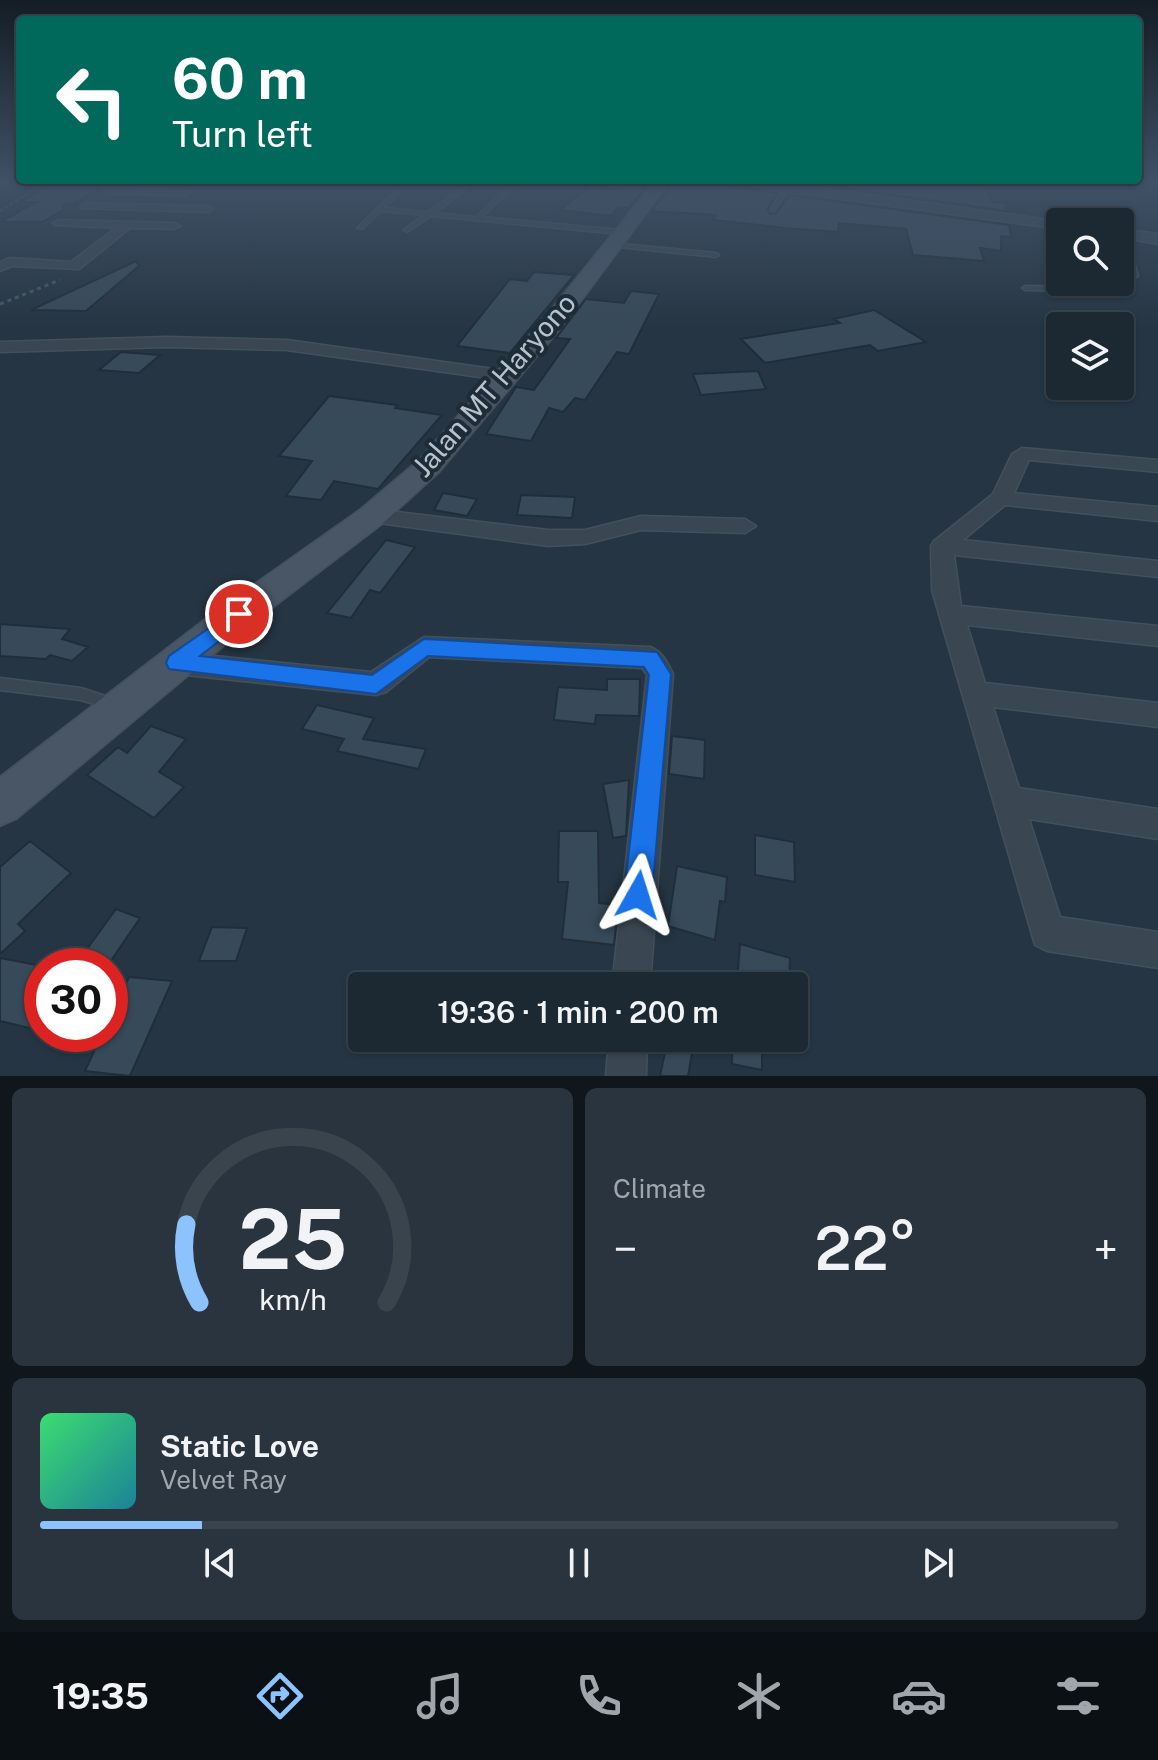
<!DOCTYPE html>
<meta charset="utf-8">
<style>
body{margin:0;font-family:"Public Sans",sans-serif;background:#29343e;color:#f1f3f6;height:100vh;display:flex;flex-direction:column;font-size:30px;white-space:nowrap}
*{box-sizing:border-box;margin:0}
p{font-size:26px;color:#a0a6ac}
.icon{flex:none;width:44px;height:44px;fill:none;stroke:currentColor;stroke-width:2;stroke-linecap:round;stroke-linejoin:round}
.map{position:relative;height:1076px;overflow:hidden}
.panel{display:flex;flex-direction:column;gap:12px;padding:12px;background:#0f161c;flex:1}
.panel>*{flex:none}
.guide{position:absolute;left:16px;top:16px;width:1126px;height:168px;border-radius:8px;box-shadow:0 2px 6px #0004,0 0 0 2px #3a444d;background:#00695c;color:#fff;overflow:hidden}
.fabs{position:absolute;left:1046px;top:208px;display:grid;gap:16px}
.fabs a{display:grid;place-items:center;width:88px;height:88px;border-radius:8px;background:#1c2832;box-shadow:0 2px 6px #0004,0 0 0 2px #3a444d;font-size:40px}
.speed{position:absolute;left:24px;top:948px;display:flex;gap:16px;font-size:40px;font-weight:700;text-align:center}
.speed>*{display:grid;place-content:center;width:104px;height:104px;border-radius:50%;background:#1c2832;box-shadow:0 2px 6px #0004,0 0 0 2px #3a444d;line-height:1}
.speed .limit{border:12px solid #d22;background:#fff;color:#111}
.pin{position:absolute;display:grid;place-items:center;width:68px;height:68px;color:#fff;margin:-34px;border:4px solid #fff;border-radius:50%;box-shadow:0 2px 8px #0007}
.me{position:absolute;width:88px;margin:-44px;rotate:6deg;stroke-linejoin:round;filter:drop-shadow(0 0 6px #0008)}
.turn{display:flex;align-items:center;gap:28px;height:168px;padding:0 24px;font-size:36px}
.turn .icon{width:104px;height:104px;stroke-width:2.5}
.turn b{display:block;font-size:56px;line-height:68px}
.big{font-size:60px;font-weight:600;line-height:1.1}
.panel .widget{flex:1;display:flex;flex-direction:column;justify-content:center;gap:12px;min-width:0;padding:0 28px;border-radius:12px;background:#29343e}
.panel .dial{align-items:center;gap:0}
.dial svg{height:208px;overflow:visible;fill:none;stroke:#3a444d;stroke-width:7;stroke-linecap:round;text-anchor:middle}
.dial text{fill:#f1f3f6;stroke:none}
.song{display:flex;align-items:center;gap:24px}
.cover{width:96px;height:96px;border-radius:12px;background:linear-gradient(135deg,hsl(140 70% 55%),hsl(190 70% 35%))}
.played{height:8px;border-radius:4px;background:linear-gradient(90deg,#8cc3fd 15%,#3a444d 15%)}
.keys{display:flex;justify-content:space-around;direction:ltr}
.heat{display:flex;justify-content:space-between;align-items:center;font-size:44px;direction:ltr}
.panel .tiles{flex:1;display:grid;gap:12px;grid-template-columns:1fr 1fr}
.widget:last-child{grid-column:span 2}
.trip{position:absolute;left:348px;top:972px;width:460px;height:80px;border-radius:8px;background:#1c2832;box-shadow:0 2px 6px #0004,0 0 0 2px #3a444d;font-weight:600;line-height:80px;text-align:center}
.tab-bar{display:flex;height:128px;justify-content:space-around;align-items:center;background:#0b1014;color:#a0a6ac}
.tab-bar .icon{width:56px;height:56px}
.tab-bar .selected{color:#8cc3fd}
.tab-bar b{font-size:36px;color:#f1f3f6}
.map>svg:first-child{display:block}
.building{fill:#374a59;stroke:#202e3a;stroke-width:2}
.lines{fill:none;stroke-linecap:round;stroke-linejoin:round}
.service-casing{stroke:#43505c;stroke-width:3}
.minor-casing{stroke:#43505c;stroke-width:3}
.tertiary-casing{stroke:#43505c;stroke-width:3}
.secondary-casing{stroke:#43505c;stroke-width:3}
.path-far1{stroke:#415c5b;stroke-width:2;stroke-dasharray:3 3;stroke-linecap:butt}
.path{stroke:#415c5b;stroke-width:3;stroke-dasharray:4 4;stroke-linecap:butt}
.service{fill:#3a4753;fill-rule:evenodd}
.minor{fill:#3a4753;fill-rule:evenodd}
.tertiary{fill:#3a4753;fill-rule:evenodd}
.secondary{fill:#485666;fill-rule:evenodd}
.route{fill:#1a73e8;stroke:#114b97;stroke-width:2}
.labels{text-anchor:middle;stroke-width:8;stroke-linejoin:round;paint-order:stroke}
.street-label{font-size:28px;fill:#b7c2cd;stroke:#1e2c38}
</style>
<div class="map">
<svg width="1158" height="1076" viewBox="0 0 1158 1076">
<rect width="100%" height="100%" fill="#253543"/>
<!-- building -->
<path class="building" d="M60 180H114L73 204 64 203 63 210 42 222H1L36 202H20Z
M630 180 651 181 629 208 618 207 611 216 560 210 590 187 621 191Z
M689 180 777 193 767 209 770 214 776 213 789 195 1009 225 1011 237 1001 236V251L980 248 984 261 913 255 906 229 839 223 838 232 786 228 713 220 716 215 651 211 673 183 684 184Z
M784 180H984L992 202 1005 203 1007 211Z
M136 261 139 266 86 311 31 310Z
M534 272 574 275 510 353 457 346 510 279 527 281Z
M631 291 659 294 629 354 617 352 585 400 575 398 563 412 549 408 531 441 486 434 516 387 534 390 570 339 556 338 586 299 624 303Z
M874 310 926 342 878 351 870 345 765 363 741 339 840 323 834 319Z
M121 352 160 355 139 373 99 370Z
M758 371 766 389 701 395 693 374Z
M329 396 397 405 395 408 442 415 378 489 334 481 321 500 286 496 312 461 279 456Z
M443 493 477 499 467 516 434 510Z
M521 495 575 497 572 518 517 515Z
M386 540 415 547 380 593 370 590 351 618 327 613Z
M0 624 70 629 62 639 88 647 72 661 50 655 46 659 0 656Z
M607 679H640L639 716 596 715 595 724 554 720 558 687 607 690Z
M317 705 374 718 363 739 426 749 418 769 337 751 344 739 302 729Z
M151 726 186 739 159 772 184 787 154 818 87 775 118 747 127 753Z
M672 736 705 740 704 779 669 774Z
M629 780 626 836 613 838 603 784Z
M559 831H598L599 903 618 905 614 945 562 939 568 882H558Z
M755 835 794 842 795 882 755 875Z
M30 841 71 873 18 924 25 931 0 954V867Z
M677 866 727 877 725 902 720 901 715 940 668 926Z
M116 909 140 918 108 965 82 956Z
M212 927 247 928 236 961H199Z
M740 944 790 958 789 986H750L737 982Z
M0 958 42 966V1031L0 1021Z
M129 977 172 981 130 1076 85 1071 102 1034H110V1018Z
M732 1038H762V1070L732 1064Z
M667 1043 692 1053 688 1076H660Z"/>
<g class="lines">
<defs>
<path id="service" d="M473 180H478L435 213 476 217 516 180H521L482 217 620 230 623 232 620 234 431 216 407 232 404 230 405 229 424 215 381 211 362 229 357 228 395 191 400 192 384 208 428 212Z
M785 186 790 187 774 211H770Z
M1121 233 1126 234 1138 276 1119 283 1083 291 1025 290 1022 288 1025 286 1083 287 1107 282H1120V279L1132 274Z
M611 243 716 253 719 255 716 257 609 246V244Z
M0 678 81 688 118 700 120 704 118 708 113 710 81 700 0 690Z"/>
<path id="minor" d="M102 188 184 190 189 193 184 196 106 193Z
M84 203 208 206 213 209 208 212 80 208Z
M59 220 174 223 180 226 174 229 130 228 79 269 12 266 0 271V262L10 258 71 262 116 228 55 225 53 223Z
M167 337 287 340 508 371 516 376 508 381 287 350 167 347 0 352V342Z
M1022 448 1158 460V472L1029 460 1014 493 1158 507V521L1005 505 963 540 1158 561V577L954 555 961 606 1158 626V646L967 625 985 683 1158 703V727L993 707 1019 788 1158 809V839L1029 819 1060 917 1158 932V968L1047 951 1035 945 932 590 931 546 934 541 993 494 1012 454Z
M372 509 548 530H585L641 516 745 519 756 526 745 533 641 530 585 544 548 546 364 521 361 516Z
M424 637 650 647C663 652 667 662 673 674L650 986H612L647 675 642 668 429 657 386 692 376 695 176 674 167 671 163 663 167 655 176 652 371 672Z
M609 1038H647L646 1076H606Z"/>
<path id="tertiary" d="M728 180H762L1065 222H1060V229L734 184Z
M1120 229 1158 234V244L1120 237Z"/>
<path id="secondary" d="M656 180H671L559 330 439 472 383 523 234 637 16 819 0 826V777L208 617 361 509 419 460 543 320Z"/>
</defs>
<!-- service casing -->
<use href="#service" class="service-casing"/>
<!-- minor casing -->
<use href="#minor" class="minor-casing"/>
<!-- tertiary casing -->
<use href="#tertiary" class="tertiary-casing"/>
<!-- secondary casing -->
<use href="#secondary" class="secondary-casing"/>
<!-- path-far1 -->
<path class="path-far1" d="M0 211 49 180"/>
<!-- path -->
<path class="path" d="M0 304 60 280"/>
<!-- service -->
<use href="#service" class="service"/>
<!-- minor -->
<use href="#minor" class="minor"/>
<!-- tertiary -->
<use href="#tertiary" class="tertiary"/>
<!-- secondary -->
<use href="#secondary" class="secondary"/>
</g>
<!-- sky -->
<linearGradient id="sky" x2="0" y2="1"><stop stop-color="#141d25"/><stop offset="0.55" stop-color="#405166"/><stop offset="1" stop-color="#405166" stop-opacity="0"/></linearGradient>
<rect width="1158" height="330" fill="url(#sky)"/>
<!-- route -->
<path class="route" d="M239 607 246 609 249 614 246 620 200 656 372 675 424 639 657 652 671 674 652 895 648 905 638 909 628 905 624 895 649 675 644 667 428 656 376 694 169 669 166 663 169 656Z"/>
<g class="labels">
<!-- street labels -->
<g class="street-label">
<text transform="translate(494 385) rotate(-49)" y="10">Jalan MT Haryono</text>
</g>
</g>
</svg>
<div class="fabs">
<a><svg class="icon" aria-label="search" viewBox="0 0 24 24"><circle cx="10" cy="10" r="6"/><path d="M15 15l6 6"/></svg></a>
<a><svg class="icon" aria-label="layers" viewBox="0 0 24 24"><path d="M12 4l9 5-9 5-9-5zM3 14l9 5 9-5"/></svg></a>
</div>
<div class="speed"><div class="limit">30</div></div>
<div class="pin" style="left:239px;top:614px;background:#d93025"><svg class="icon" aria-label="arrive" viewBox="0 0 24 24"><path d="M6 21V4h12l-3 4 3 4H6"/></svg></div>
<svg class="me" style="left:638px;top:895px" viewBox="-20 -20 40 40"><path d="M0-17L14 15 0 8-14 15z" fill="#1a73e8" stroke="#fff" stroke-width="4"/></svg>
<div class="trip">19:36 · 1 min · 200 m</div>
<div class="guide">
<div class="turn"><svg class="icon" aria-label="left" viewBox="0 0 24 24"><path d="M17 20v-9H6M10 6l-5 5 5 5"/></svg><div><b>60 m</b>Turn left</div></div>
</div>
</div>
<section class="panel">
<div class="tiles">
<div class="widget dial"><svg viewBox="0 0 100 80">
<path d="M14 69A42 42 0 1 1 86 69"/>
<path d="M14 69A42 42 0 0 1 9 39" stroke="#8cc3fd"/>
<text x="50" y="56" font-size="32" font-weight="700">25</text>
<text x="50" y="72" font-size="11">km/h</text>
</svg></div>
<div class="widget"><p>Climate</p>
<div class="heat"><a>−</a><b class="big">22°</b><a>+</a></div>
</div>
<div class="widget">
<div class="song"><i class="cover"></i><div><b>Static Love</b><p>Velvet Ray</p></div></div>
<div class="played"></div>
<div class="keys"><svg class="icon" aria-label="previous" viewBox="0 0 24 24"><path d="M18 5L8 12l10 7zM5 5v14"/></svg><svg class="icon" aria-label="pause" viewBox="0 0 24 24"><path d="M8 5v14M16 5v14"/></svg><svg class="icon" aria-label="next" viewBox="0 0 24 24"><path d="M6 5l10 7-10 7zM19 5v14"/></svg></div>
</div>
</div>
</section>
<nav class="tab-bar">
<b>19:35</b>
<svg class="icon selected" aria-label="directions" viewBox="0 0 24 24"><path d="M12 3l9 9-9 9-9-9zM9 14v-3h6M13 9l2 2-2 2"/></svg>
<svg class="icon" aria-label="music" viewBox="0 0 24 24"><path d="M9 18V5l10-2v13"/><circle cx="6" cy="18" r="3"/><circle cx="16" cy="16" r="3"/></svg>
<svg class="icon" aria-label="phone" viewBox="0 0 24 24"><path d="M5 4h4l2 5-3 2q2 4 5 5l2-3 5 2v4C11 20 4 13 5 4z"/></svg>
<svg class="icon" aria-label="climate" viewBox="0 0 24 24"><path d="M12 3v18M4 7l16 10M4 17L20 7"/></svg>
<svg class="icon" aria-label="car" viewBox="0 0 24 24"><path d="M5 17H2v-5l4-1 3-4h7l3 4 3 1v5h-3M9 17h6M6 11h13"/><circle cx="7" cy="17" r="2"/><circle cx="17" cy="17" r="2"/></svg>
<svg class="icon" aria-label="filters" viewBox="0 0 24 24"><path d="M4 7h16M4 17h16"/><circle cx="9" cy="7" r="2"/><circle cx="15" cy="17" r="2"/></svg>
</nav>
